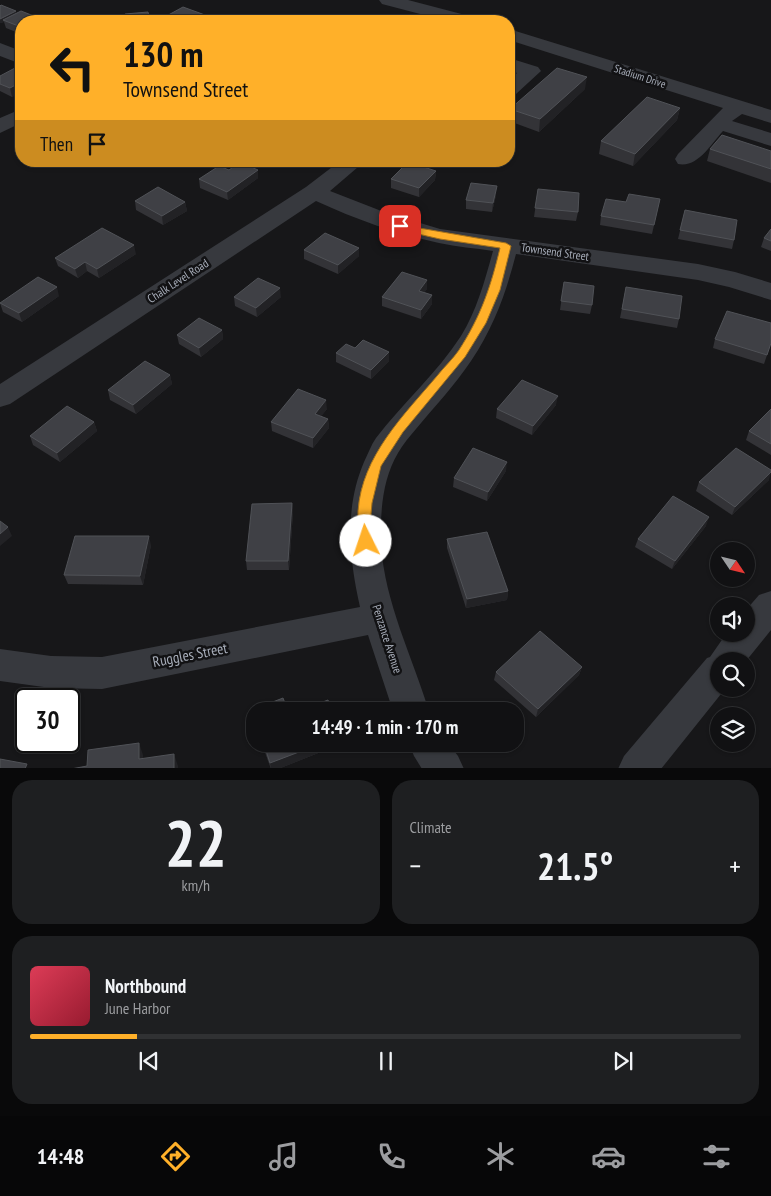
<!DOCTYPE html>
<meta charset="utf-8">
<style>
:root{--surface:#111113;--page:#1e1f21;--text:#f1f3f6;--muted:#9c9da0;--line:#303133;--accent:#ffb029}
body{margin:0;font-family:"PT Sans Narrow",sans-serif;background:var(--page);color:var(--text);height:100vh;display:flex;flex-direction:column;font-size:19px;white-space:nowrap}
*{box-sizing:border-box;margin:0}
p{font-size:16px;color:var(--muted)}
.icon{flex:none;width:28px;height:28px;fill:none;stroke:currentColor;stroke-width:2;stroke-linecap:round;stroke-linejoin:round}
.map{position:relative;height:768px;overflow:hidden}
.side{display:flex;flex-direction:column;gap:12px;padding:12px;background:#09090a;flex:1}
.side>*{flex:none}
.top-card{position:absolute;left:15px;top:15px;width:500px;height:152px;border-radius:20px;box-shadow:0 1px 4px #0004,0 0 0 1px var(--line);background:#ffb029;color:#111;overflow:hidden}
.needle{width:32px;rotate:125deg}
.controls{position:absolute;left:710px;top:542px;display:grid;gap:10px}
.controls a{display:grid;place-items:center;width:45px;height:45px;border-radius:50%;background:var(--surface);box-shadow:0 1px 4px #0004,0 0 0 1px var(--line);font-size:25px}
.speed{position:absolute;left:15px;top:688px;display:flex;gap:10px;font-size:25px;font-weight:700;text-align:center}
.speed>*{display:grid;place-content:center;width:65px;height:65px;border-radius:50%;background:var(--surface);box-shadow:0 1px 4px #0004,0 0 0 1px var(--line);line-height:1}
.speed .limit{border:2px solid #111;border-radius:8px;background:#fff;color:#111}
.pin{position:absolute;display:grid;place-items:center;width:42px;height:42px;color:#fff;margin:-21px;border-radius:10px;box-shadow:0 2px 8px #0006}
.me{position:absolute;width:55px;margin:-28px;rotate:356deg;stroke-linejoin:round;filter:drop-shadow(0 0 4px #0008)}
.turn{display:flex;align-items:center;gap:18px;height:105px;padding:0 25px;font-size:22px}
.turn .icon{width:65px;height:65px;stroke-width:2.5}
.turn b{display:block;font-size:35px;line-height:42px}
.then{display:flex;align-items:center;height:48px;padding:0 25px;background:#0003;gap:10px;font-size:19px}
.big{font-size:38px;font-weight:600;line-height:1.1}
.side .card{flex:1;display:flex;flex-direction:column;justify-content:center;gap:8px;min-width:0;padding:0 18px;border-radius:20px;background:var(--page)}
.side .dial{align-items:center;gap:0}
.dial b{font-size:65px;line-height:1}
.song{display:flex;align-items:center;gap:15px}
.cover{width:60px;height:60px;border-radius:8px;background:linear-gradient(135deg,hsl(350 70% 55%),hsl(350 70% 35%))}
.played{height:5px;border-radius:2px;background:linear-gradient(90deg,var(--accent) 15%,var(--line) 15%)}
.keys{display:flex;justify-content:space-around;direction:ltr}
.heat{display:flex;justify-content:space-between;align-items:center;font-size:28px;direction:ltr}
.side .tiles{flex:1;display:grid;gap:12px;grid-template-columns:1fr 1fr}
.card:last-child{grid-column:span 2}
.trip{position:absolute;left:246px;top:702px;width:278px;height:50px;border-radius:20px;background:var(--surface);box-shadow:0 1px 4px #0004,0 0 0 1px var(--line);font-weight:600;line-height:50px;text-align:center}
.tabs{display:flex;height:80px;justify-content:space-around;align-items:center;background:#070708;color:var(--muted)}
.tabs .icon{width:35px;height:35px}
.tabs .current{color:var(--accent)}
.tabs b{font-size:22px;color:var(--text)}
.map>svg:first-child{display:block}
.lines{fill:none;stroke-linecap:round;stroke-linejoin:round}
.minor{fill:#37393e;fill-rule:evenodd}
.wall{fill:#333337}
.shaded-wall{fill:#222225}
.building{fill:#3f4045;stroke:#505257}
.route{fill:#ffb029;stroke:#a6721b}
.labels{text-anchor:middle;stroke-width:5;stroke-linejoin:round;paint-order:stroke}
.far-street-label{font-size:11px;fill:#a8aeba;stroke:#121214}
.street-label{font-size:12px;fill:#a8aeba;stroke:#121214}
.near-street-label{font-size:15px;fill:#a8aeba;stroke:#121214}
</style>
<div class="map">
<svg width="771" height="769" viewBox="0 0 771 769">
<rect width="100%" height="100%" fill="#171719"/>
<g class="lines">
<path class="minor" d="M379,0H408L473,17L476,21H447L382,4Z
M509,29L771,110V123L742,114L732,121L771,133V146L723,131C711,144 698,168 678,164L675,159L678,154L723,108L509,40Z
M0,43L21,51V64L0,56Z
M509,58L538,67L541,71L516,94L509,96V80L517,73L509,70Z
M21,109V123L0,133V118Z
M340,161H365L330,191L384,212L440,229L698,264L735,272L771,283V300L729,287L698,280L516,254C506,293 494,327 471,361C455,385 435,406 416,429C410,436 403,444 398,453C382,480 380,514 381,545C385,603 412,656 429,711H393L368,635L102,689L51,688L0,681V649L51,656L102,657L360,607C349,558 344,509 364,462C368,454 371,445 376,438C403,403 437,373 461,336C477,310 485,280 493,251C475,248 457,247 439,243C397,234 355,219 316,201L10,404L0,407V384L306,187Z
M771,591V630L746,661H719V689H725L661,769H618L624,756L707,658L710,657L726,634H746V610L759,595Z
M409,744H449L458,756L464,769H422L414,756Z"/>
</g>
<path class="wall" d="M0,6L16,14L21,21V34L6,28L4,22L0,23Z
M21,70V92L12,97L0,91V76Z
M585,89L539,132L509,121L510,109Z
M680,108L677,120L633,166L599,154L601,141Z
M21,131V141L18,132Z
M710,149L771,151V183L707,161Z
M268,161H280L276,164Z
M229,170H258V178L228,200L200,188L199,179Z
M436,171L435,180L419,197L391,188V179Z
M538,189L578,212L576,221L534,217Z
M496,195L492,212L466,209V200Z
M660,199L652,234L600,225L601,216Z
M135,201L185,202L187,211L163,225L136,210Z
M685,210L734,240L732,249L678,239Z
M771,229V251L761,247L764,238Z
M359,248V256L338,274L304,259V250Z
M136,254L99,278L87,271L78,278L58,266L55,258Z
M564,282L592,305L590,314L560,310Z
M626,287L679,319L677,328L620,318Z
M427,289L424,292L432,295V304L421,319L382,306V297Z
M59,296L22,322L3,312L0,303Z
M234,297H281L257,317L235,306Z
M222,330L223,339L201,357L179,344L177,335Z
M715,339L771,343L764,364L713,348Z
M355,348L389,352V361L371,379L336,362V353Z
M170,375L172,384L136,414L110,400L108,390Z
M556,405L532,435L496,418L497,409Z
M327,409L321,416L328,419L329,428L313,448L272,431L271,422Z
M771,409V455L746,440L749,431Z
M94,422L97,431L60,462L33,445L30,436Z
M506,471L487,501L453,487L454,478Z
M769,480L732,515L696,491L699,482Z
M292,503L293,512L289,570H247L246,561Z
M706,526L672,569L635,547L638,539Z
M447,539L508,591L507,600L466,608L447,548Z
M151,545L143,585L68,584L64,575Z
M582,667L579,675L536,717L494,680L496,672Z
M262,744H341L278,769H271Z"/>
<path class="shaded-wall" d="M16,11L17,15L3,20L4,22L0,23V19Z
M205,15L206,21H194Z
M39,18L40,21H33Z
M587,77L585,89L539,132L540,119Z
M21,82V92L12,97L10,88Z
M680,108L677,120L633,166L635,154Z
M258,170V178L228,200L227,192Z
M436,171L435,180L419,197V188Z
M497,186L496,195L492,212L493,203Z
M185,202L187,211L163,225L162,216Z
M134,245L136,254L99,278L97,269Z
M359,248V256L338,274V265Z
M85,262L87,271L78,278L75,269Z
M427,280V289L419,300V291Z
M57,287L59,296L22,322L19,313Z
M280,288L281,297L257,317L256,308Z
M432,295V304L421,319V310Z
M222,330L223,339L201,357L199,348Z
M389,352V361L371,379V370Z
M170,375L172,384L136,414L133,405Z
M558,396L556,405L532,435L533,426Z
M326,400L327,409L316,423L315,414Z
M328,419L329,428L313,448V438Z
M94,422L97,431L60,462L57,453Z
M507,462L506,471L487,501L488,492Z
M771,472L769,480L732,515L735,507Z
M292,503L293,512L289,570L288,561Z
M709,517L706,526L672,569L675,561Z
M8,527L12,536L0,546V534Z
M149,536L151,545L143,585L140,576Z
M508,591L507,600L466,608L467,599Z
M582,667L579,675L536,717L538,709Z
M139,743L143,755V769L139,759Z
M320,744H341L278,769H271L270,763Z
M174,754L178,766V769H174Z"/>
<path class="building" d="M1,5L16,11L0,19V6Z
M183,7L205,15L194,21H169L161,19Z
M21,11L39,18L33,21H21V27L3,20Z
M148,12L150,21H127L125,14Z
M96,18L104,21H89Z
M15,68L21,70V82L10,88L0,84V76Z
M557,68L587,77L540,119L510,109Z
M647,97L680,108L635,154L601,141Z
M722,135L771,151V169L710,149Z
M240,162L258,170L227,192L199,179L219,166L229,170Z
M408,162L436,171L419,188L391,179Z
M471,183L497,186L493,203L466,200Z
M158,187L185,202L162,216L135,201Z
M538,189L579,193L578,212L535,208Z
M629,194L660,199L654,225L601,216L606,199L626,202Z
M685,210L737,220L734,240L680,230Z
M102,228L134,245L97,269L85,262L75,269L55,258Z
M771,229V241L764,238Z
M325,233L359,248L338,265L304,250Z
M402,272L427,280L419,291L432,295L421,310L382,297Z
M38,277L57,287L19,313L0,303Z
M258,278L280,288L256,308L234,297Z
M564,282L594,286L592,305L561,301Z
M626,287L682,296L679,319L622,309Z
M727,311L771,323V343L767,355L715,339Z
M199,318L222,330L199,348L177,335Z
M363,340L389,352L371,370L336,353L346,344L355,348Z
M145,361L170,375L133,405L108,390Z
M522,380L558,396L533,426L497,409Z
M298,389L326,400L315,414L328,419L313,438L271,422Z
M67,406L94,422L57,453L30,436Z
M771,409V444L749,431Z
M473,448L507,462L488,492L454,478Z
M736,448L771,470V472L735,507L699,482Z
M673,496L709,517L675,561L638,539Z
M292,503L288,561H246L252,504Z
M0,521L8,527L0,534Z
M487,532L508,591L467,599L447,539Z
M75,536H149L140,576L64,575Z
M540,631L582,667L538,709L496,672Z
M283,698L288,711H255V719L252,710Z
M328,700L332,711H299Z
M139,743V759L174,754V769H71L87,766L88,750Z
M264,744H320L270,763Z
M0,759L27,764L25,769H0Z"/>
<path class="route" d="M396,224L506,243L511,246L500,290L486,323L465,357L403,432L381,466L372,503L370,526L373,541L371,545L366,547L361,545C356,535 358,522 358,511C362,456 403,416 437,376C444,367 453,359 459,350C481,316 491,286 500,248L440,239L396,229Z"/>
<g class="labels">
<g class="far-street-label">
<text transform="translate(640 76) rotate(18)" y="4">Stadium Drive</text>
</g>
<g class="street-label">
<text transform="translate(555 252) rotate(8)" y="4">Townsend Street</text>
<text transform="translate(178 281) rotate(-33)" y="4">Chalk Level Road</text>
<text transform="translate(387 639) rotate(72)" y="4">Penzance Avenue</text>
</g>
<g class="near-street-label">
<text transform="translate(190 655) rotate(-11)" y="5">Ruggles Street</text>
</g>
</g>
</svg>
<div class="controls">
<a><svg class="needle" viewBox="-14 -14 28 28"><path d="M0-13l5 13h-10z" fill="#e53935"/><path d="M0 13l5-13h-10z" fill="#9c9da0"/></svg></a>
<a><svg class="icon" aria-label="sound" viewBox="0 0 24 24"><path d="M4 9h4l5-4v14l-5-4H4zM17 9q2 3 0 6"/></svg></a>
<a><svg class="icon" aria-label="search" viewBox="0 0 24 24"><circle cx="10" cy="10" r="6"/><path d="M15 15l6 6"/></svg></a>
<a><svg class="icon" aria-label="layers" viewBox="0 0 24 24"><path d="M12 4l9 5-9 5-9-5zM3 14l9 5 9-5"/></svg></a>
</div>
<div class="speed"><div class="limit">30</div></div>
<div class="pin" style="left:400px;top:226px;background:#d93025"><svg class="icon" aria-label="arrive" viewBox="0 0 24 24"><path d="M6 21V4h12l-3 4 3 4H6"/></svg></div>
<svg class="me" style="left:366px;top:541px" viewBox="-20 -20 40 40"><circle r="19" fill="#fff"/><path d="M0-13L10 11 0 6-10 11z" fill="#ffb029"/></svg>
<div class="trip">14:49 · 1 min · 170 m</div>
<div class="top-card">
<div class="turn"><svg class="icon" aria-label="left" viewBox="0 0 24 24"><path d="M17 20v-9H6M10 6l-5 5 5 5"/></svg><div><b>130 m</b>Townsend Street</div></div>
<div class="then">Then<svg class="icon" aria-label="arrive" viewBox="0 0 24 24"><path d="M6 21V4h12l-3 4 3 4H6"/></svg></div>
</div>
</div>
<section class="side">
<div class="tiles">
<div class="card dial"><b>22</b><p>km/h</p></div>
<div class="card"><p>Climate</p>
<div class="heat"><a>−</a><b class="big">21.5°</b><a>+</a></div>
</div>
<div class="card">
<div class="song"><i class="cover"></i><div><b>Northbound</b><p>June Harbor</p></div></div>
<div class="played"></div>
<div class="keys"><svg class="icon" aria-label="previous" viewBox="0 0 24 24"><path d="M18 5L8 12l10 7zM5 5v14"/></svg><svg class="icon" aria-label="pause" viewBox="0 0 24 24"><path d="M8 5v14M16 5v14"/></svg><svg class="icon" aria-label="next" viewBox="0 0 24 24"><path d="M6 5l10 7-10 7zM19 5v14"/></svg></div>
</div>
</div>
</section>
<nav class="tabs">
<b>14:48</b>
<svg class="icon current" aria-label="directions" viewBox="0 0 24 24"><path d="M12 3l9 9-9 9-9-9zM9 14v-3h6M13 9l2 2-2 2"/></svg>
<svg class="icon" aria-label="music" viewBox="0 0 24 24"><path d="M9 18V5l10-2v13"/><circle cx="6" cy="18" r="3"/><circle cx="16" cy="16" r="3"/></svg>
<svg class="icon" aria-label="phone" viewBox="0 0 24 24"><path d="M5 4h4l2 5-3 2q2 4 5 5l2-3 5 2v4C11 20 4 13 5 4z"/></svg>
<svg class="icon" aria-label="climate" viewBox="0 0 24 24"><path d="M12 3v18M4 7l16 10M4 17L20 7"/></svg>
<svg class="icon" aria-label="car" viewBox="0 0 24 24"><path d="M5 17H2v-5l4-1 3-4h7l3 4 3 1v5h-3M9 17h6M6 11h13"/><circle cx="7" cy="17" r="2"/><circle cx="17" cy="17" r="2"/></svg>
<svg class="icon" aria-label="filters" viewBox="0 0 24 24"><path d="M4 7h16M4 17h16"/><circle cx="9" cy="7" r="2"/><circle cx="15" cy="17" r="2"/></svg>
</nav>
